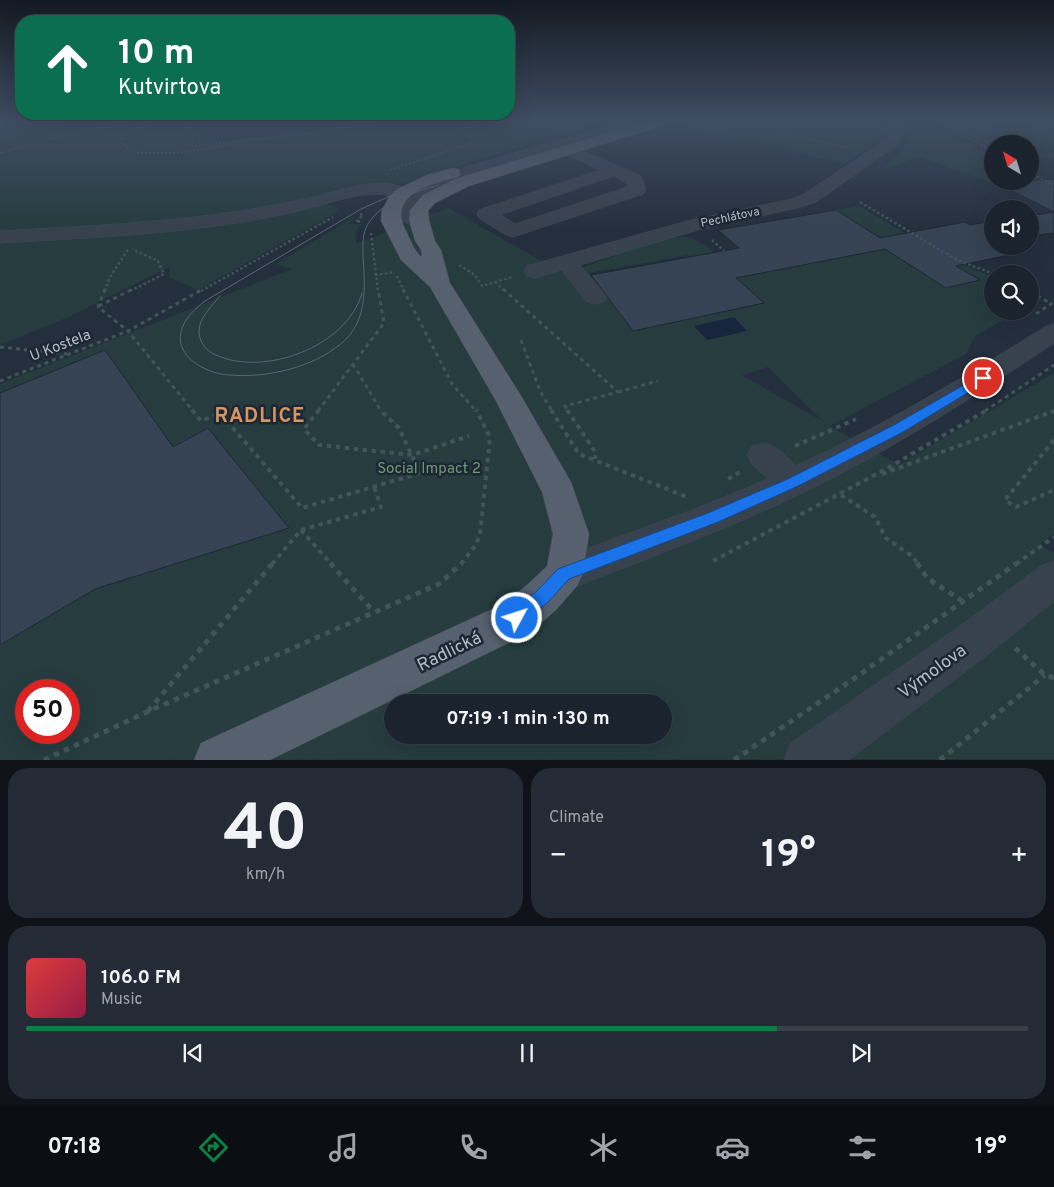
<!DOCTYPE html>
<meta charset="utf-8">
<style>
:root{--surface:#1b232e;--page:#242b36;--text:#f1f3f6;--muted:#a0a4aa;--line:#39404a;--accent:#0b8043}
body{margin:0;font-family:Overpass,sans-serif;background:var(--page);color:var(--text);height:100vh;display:flex;flex-direction:column;font-size:19px;white-space:nowrap}
*{box-sizing:border-box;margin:0}
p{font-size:16px;color:var(--muted)}
.icon{flex:none;width:28px;height:28px;fill:none;stroke:currentColor;stroke-width:2;stroke-linecap:round;stroke-linejoin:round}
.map{position:relative;height:760px;overflow:hidden}
.sheet{display:flex;flex-direction:column;gap:8px;padding:8px;background:#0f1319;flex:1}
.sheet>*{flex:none}
.hud{position:absolute;left:15px;top:15px;width:500px;height:105px;border-radius:20px;box-shadow:0 5px 20px #0002,0 0 0 1px var(--line);background:#0b6e4f;color:#fff;overflow:hidden}
.needle{width:32px;rotate:322deg}
.buttons{position:absolute;left:984px;top:135px;display:grid;gap:10px}
.buttons a{display:grid;place-items:center;width:55px;height:55px;border-radius:50%;background:var(--surface);box-shadow:0 5px 20px #0002,0 0 0 1px var(--line);font-size:25px}
.speed{position:absolute;left:15px;top:679px;display:flex;gap:10px;font-size:25px;font-weight:700;text-align:center}
.speed>*{display:grid;place-content:center;width:65px;height:65px;border-radius:50%;background:var(--surface);box-shadow:0 5px 20px #0002,0 0 0 1px var(--line);line-height:1}
.speed .limit{border:8px solid #d22;background:#fff;color:#111}
.pin{position:absolute;display:grid;place-items:center;width:42px;height:42px;color:#fff;margin:-21px;border:2px solid #fff;border-radius:50%;box-shadow:0 1px 5px #0007}
.me{position:absolute;width:55px;margin:-28px;rotate:50deg;stroke-linejoin:round;filter:drop-shadow(0 0 4px #0008)}
.turn{display:flex;align-items:center;gap:18px;height:105px;padding:0 20px;font-size:22px}
.turn .icon{width:65px;height:65px;stroke-width:2.5}
.turn b{display:block;font-size:35px;line-height:42px}
.big{font-size:38px;font-weight:700;line-height:1.1}
.sheet .tile{flex:1;display:flex;flex-direction:column;justify-content:center;gap:8px;min-width:0;padding:0 18px;border-radius:20px;background:var(--page)}
.sheet .dial{align-items:center;gap:0}
.dial b{font-size:65px;line-height:1}
.song{display:flex;align-items:center;gap:15px}
.cover{width:60px;height:60px;border-radius:8px;background:linear-gradient(135deg,hsl(0 70% 55%),hsl(340 70% 35%))}
.played{height:5px;border-radius:2px;background:linear-gradient(90deg,var(--accent) 75%,var(--line) 75%)}
.keys{display:flex;justify-content:space-around;direction:ltr}
.heat{display:flex;justify-content:space-between;align-items:center;font-size:28px;direction:ltr}
.sheet .tiles{flex:1;display:grid;gap:8px;grid-template-columns:1fr 1fr}
.tile:last-child{grid-column:span 2}
.trip{position:absolute;left:384px;top:694px;width:288px;height:50px;border-radius:25px;background:var(--surface);box-shadow:0 5px 20px #0002,0 0 0 1px var(--line);font-weight:700;line-height:50px;text-align:center}
.tab-bar{display:flex;height:80px;justify-content:space-around;align-items:center;background:#0b0e12;color:var(--muted)}
.tab-bar .icon{width:35px;height:35px}
.tab-bar .current{color:var(--accent)}
.tab-bar b{font-size:22px;color:var(--text)}
.map>svg:first-child{display:block}
.green{fill:#263c3f;fill-rule:evenodd}
.water{fill:#17263c}
.building{fill:#364354;stroke:#1f2835}
.lines{fill:none;stroke-linecap:round;stroke-linejoin:round}
.minor-casing{stroke:#414a57;stroke-width:1}
.major-casing{stroke:#414a57;stroke-width:1}
.path-far4{stroke:#3f5557;stroke-width:2;stroke-dasharray:2 2;stroke-linecap:butt}
.path-far3{stroke:#3f5557;stroke-width:2.5;stroke-dasharray:2.5 2.5;stroke-linecap:butt}
.path-far2{stroke:#3f5557;stroke-width:3;stroke-dasharray:4 4;stroke-linecap:butt}
.path-far1{stroke:#3f5557;stroke-width:4;stroke-dasharray:4.5 4.5;stroke-linecap:butt}
.path{stroke:#3f5557;stroke-width:5;stroke-dasharray:5.5 5.5;stroke-linecap:butt}
.minor{fill:#38414e;fill-rule:evenodd}
.major{fill:#56606e;fill-rule:evenodd}
.tram{stroke:#5a6575;stroke-width:1}
.route{fill:#1a73e8;stroke:#114b97}
.labels{text-anchor:middle;stroke-width:5;stroke-linejoin:round;paint-order:stroke}
.far-street-label{font-size:12px;fill:#b4bcc9;stroke:#1d2633}
.street-label{font-size:15px;fill:#b4bcc9;stroke:#1d2633}
.park-label{font-size:15px;fill:#6b9a76;stroke:#1d2633}
.near-street-label{font-size:18px;fill:#b4bcc9;stroke:#1d2633}
.district-label{font-size:20px;font-weight:bold;letter-spacing:1px;fill:#d59563;stroke:#1d2633}
</style>
<div class="map">
<svg width="1054" height="760" viewBox="0 0 1054 760">
<rect width="100%" height="100%" fill="#242f3e"/>
<path class="green" d="M73,122H212L196,146L328,129L364,122H601L404,183L378,185L323,203L340,209L334,214L198,290L169,277V267L66,318L0,345V127Z
M673,122H876L895,126L844,164L670,123Z
M923,122H1054V158L1030,157V144H992V146L945,128Z
M913,126C942,132 969,139 992,157V181H1018L997,185L919,157L880,171C894,157 911,145 913,126Z
M859,206L956,263L992,276V311H1019L975,336L966,354L830,426L899,465L1054,373V534L1039,544L1054,553V759L0,760V384L292,269L276,264L356,216L349,224H361L356,232V244L448,208L566,275C585,266 669,234 687,237C697,239 706,245 713,252L738,248L718,230ZM688,255L689,257L591,275L589,273ZM768,367L824,422L742,375ZM26,690H69V732H26ZM392,702H662V735H392Z"/>
<path class="water" d="M734,317L747,331L707,340L694,326Z"/>
<path class="building" d="M1054,179V212L999,184L1030,181Z
M836,210L880,238L965,222L970,225L992,221V246H1019L1029,251L956,266L980,280L946,288L885,249L736,278L764,303L633,331L591,275L739,248L718,230Z
M1054,212V233L1030,236V216Z
M105,350L173,447L208,428L289,528L95,589L0,645V393Z"/>
<g class="lines">
<g class="minor-casing">
<path id="minor" d="M622,122H645L643,125L572,146L641,176L646,190L643,194L513,237L506,235L479,218L477,214L479,210L600,170L563,153L560,150L494,170L492,175C470,180 437,184 423,204C419,209 421,216 417,222L410,224L403,222L401,218L405,201C375,184 333,203 302,210C203,234 101,237 0,243V231C106,225 210,221 314,197C346,189 383,174 414,192L432,181L461,172L463,168ZM614,176L627,183L628,187L515,224L501,215Z
M894,122H908L898,144L816,202L797,208L698,230L580,265L607,297L603,302L595,304L587,302L561,270L535,278L527,276L524,271L527,266L687,221L792,199L804,194L887,139Z
M1054,324V343C974,397 891,450 804,492C731,528 653,556 577,586L564,591L551,586L545,574L551,562L695,509L768,479L752,464L747,455L752,446C774,439 781,452 796,466C883,426 964,377 1045,327Z
M1054,561V601L995,649L848,760H784L791,743L967,621L1041,566Z"/>
</g>
<g class="major-casing">
<path id="major" d="M644,122H667L665,125L469,186L435,203L428,211L429,220L435,241L441,250L450,283L520,394L571,482L589,534L583,574L577,586L556,610L531,632L270,760H194L201,743L503,604L528,584L547,566L553,534L542,492L496,401L430,287L401,260L381,221L382,210L389,197L397,189L427,175L453,168L459,169L461,173L459,177C431,184 387,194 406,231C411,241 414,251 422,257L421,250L415,241L409,220L410,210L423,195L457,178Z"/>
</g>
<path class="path-far4" d="M149,122L123,135L121,143L139,153H177L233,144
M181,122C191,129 195,134 192,146L311,133L371,122
M920,125L969,138L992,151
M0,126L61,122
M775,132L850,148
M0,153L71,133L129,122
M390,170L478,141L460,130L477,122
M1030,173L1054,185"/>
<path class="path-far3" d="M860,202L957,260L994,274
M360,214L363,215L356,222L362,221
M371,233L378,291
M712,240L724,251
M459,265L475,275L482,286L512,277
M375,275L395,272
M397,276L404,291
M495,282L505,291
M105,291L110,277L129,248
M130,291L164,274L158,261L132,249
M201,291L333,217"/>
<path class="path-far2" d="M105,289L98,307L128,331L193,411
M403,289L452,384L476,411
M503,289L618,392L565,406L568,411
M1030,292L1052,304
M99,306L133,289
M1036,314L1054,302
M521,340L540,391L552,411
M0,347L67,354
M353,364L381,411
M0,381L128,331L203,289
M618,392L658,381
M318,411L384,323L378,289
M985,411L1054,365"/>
<path class="path-far1" d="M192,410L201,421L220,413L302,508L420,473L399,428L380,410
M319,410L304,429L319,445L412,455L469,436
M551,410L579,454L687,497
M567,410L596,453L595,459
M1054,440L1005,500L1016,507L1054,490
M795,446L856,419
M882,474L1054,411
M728,479L742,471
M841,495L875,517L886,538L912,556L918,564
M301,530L331,564
M713,561L886,469L987,410
M272,564L301,530L381,507L374,487
M461,564L475,546L480,535L490,437L476,410
M1016,564L1054,537"/>
<path class="path" d="M330,563L374,612
M917,563L927,578L964,602
M1015,648L1045,675L1054,678
M148,711L273,563
M44,760L147,712L439,584L462,563
M734,760L852,680L1017,563
M940,760L1045,675"/>
<use href="#minor" class="minor"/>
<use href="#major" class="major"/>
<path class="tram" d="M421,186L388,197L361,209L205,301C196,308 187,316 183,326C170,355 206,374 229,375C264,378 306,369 334,349C369,326 365,291 363,254C363,244 362,234 368,224C382,201 414,192 439,185
M220,296C212,306 199,318 199,331C199,342 206,351 216,355C264,377 347,347 362,293"/>
</g>
<linearGradient id="sky" x2="0" y2="1"><stop stop-color="#141a22"/><stop offset="0.53" stop-color="#3f4d63"/><stop offset="1" stop-color="#3f4d63" stop-opacity="0"/></linearGradient>
<rect width="1054" height="229" fill="url(#sky)"/>
<path class="route" d="M983,374L987,375L989,378L987,381L903,432L798,486L718,522L569,579L548,602L523,623L517,626L511,623L509,618L511,612L537,591L558,569L708,513L788,479L894,425Z"/>
<g class="labels">
<g class="far-street-label">
<text transform="translate(730 217) rotate(-12)" y="4">Pechlátova</text>
</g>
<g class="street-label">
<text transform="translate(60 345) rotate(-21)" y="5">U Kostela</text>
</g>
<g class="park-label">
<text x="429" y="473">Social Impact 2</text>
</g>
<g class="near-street-label">
<text transform="translate(449 651) rotate(-26)" y="6">Radlická</text>
<text transform="translate(932 671) rotate(-36)" y="6">Výmolova</text>
</g>
<g class="district-label">
<text x="260" y="422">RADLICE</text>
</g>
</g>
</svg>
<div class="buttons">
<a><svg class="needle" viewBox="-14 -14 28 28"><path d="M0-13l5 13h-10z" fill="#e53935"/><path d="M0 13l5-13h-10z" fill="#a0a4aa"/></svg></a>
<a><svg class="icon" aria-label="sound" viewBox="0 0 24 24"><path d="M4 9h4l5-4v14l-5-4H4zM17 9q2 3 0 6"/></svg></a>
<a><svg class="icon" aria-label="search" viewBox="0 0 24 24"><circle cx="10" cy="10" r="6"/><path d="M15 15l6 6"/></svg></a>
</div>
<div class="speed"><div class="limit">50</div></div>
<div class="pin" style="left:983px;top:378px;background:#d93025"><svg class="icon" aria-label="arrive" viewBox="0 0 24 24"><path d="M6 21V4h12l-3 4 3 4H6"/></svg></div>
<svg class="me" style="left:517px;top:618px" viewBox="-20 -20 40 40"><circle r="17" fill="#1a73e8" stroke="#fff" stroke-width="3"/><path d="M0-11L8 9 0 5-8 9z" fill="#fff"/></svg>
<div class="trip">07:19 · 1 min · 130 m</div>
<div class="hud">
<div class="turn"><svg class="icon" aria-label="ahead" viewBox="0 0 24 24"><path d="M12 20V5M6 11l6-6 6 6"/></svg><div><b>10 m</b>Kutvirtova</div></div>
</div>
</div>
<section class="sheet">
<div class="tiles">
<div class="tile dial"><b>40</b><p>km/h</p></div>
<div class="tile"><p>Climate</p>
<div class="heat"><a>−</a><b class="big">19°</b><a>+</a></div>
</div>
<div class="tile">
<div class="song"><i class="cover"></i><div><b>106.0 FM</b><p>Music</p></div></div>
<div class="played"></div>
<div class="keys"><svg class="icon" aria-label="previous" viewBox="0 0 24 24"><path d="M18 5L8 12l10 7zM5 5v14"/></svg><svg class="icon" aria-label="pause" viewBox="0 0 24 24"><path d="M8 5v14M16 5v14"/></svg><svg class="icon" aria-label="next" viewBox="0 0 24 24"><path d="M6 5l10 7-10 7zM19 5v14"/></svg></div>
</div>
</div>
</section>
<nav class="tab-bar">
<b>07:18</b>
<svg class="icon current" aria-label="directions" viewBox="0 0 24 24"><path d="M12 3l9 9-9 9-9-9zM9 14v-3h6M13 9l2 2-2 2"/></svg>
<svg class="icon" aria-label="music" viewBox="0 0 24 24"><path d="M9 18V5l10-2v13"/><circle cx="6" cy="18" r="3"/><circle cx="16" cy="16" r="3"/></svg>
<svg class="icon" aria-label="phone" viewBox="0 0 24 24"><path d="M5 4h4l2 5-3 2q2 4 5 5l2-3 5 2v4C11 20 4 13 5 4z"/></svg>
<svg class="icon" aria-label="climate" viewBox="0 0 24 24"><path d="M12 3v18M4 7l16 10M4 17L20 7"/></svg>
<svg class="icon" aria-label="car" viewBox="0 0 24 24"><path d="M5 17H2v-5l4-1 3-4h7l3 4 3 1v5h-3M9 17h6M6 11h13"/><circle cx="7" cy="17" r="2"/><circle cx="17" cy="17" r="2"/></svg>
<svg class="icon" aria-label="filters" viewBox="0 0 24 24"><path d="M4 7h16M4 17h16"/><circle cx="9" cy="7" r="2"/><circle cx="15" cy="17" r="2"/></svg>
<b>19°</b>
</nav>
